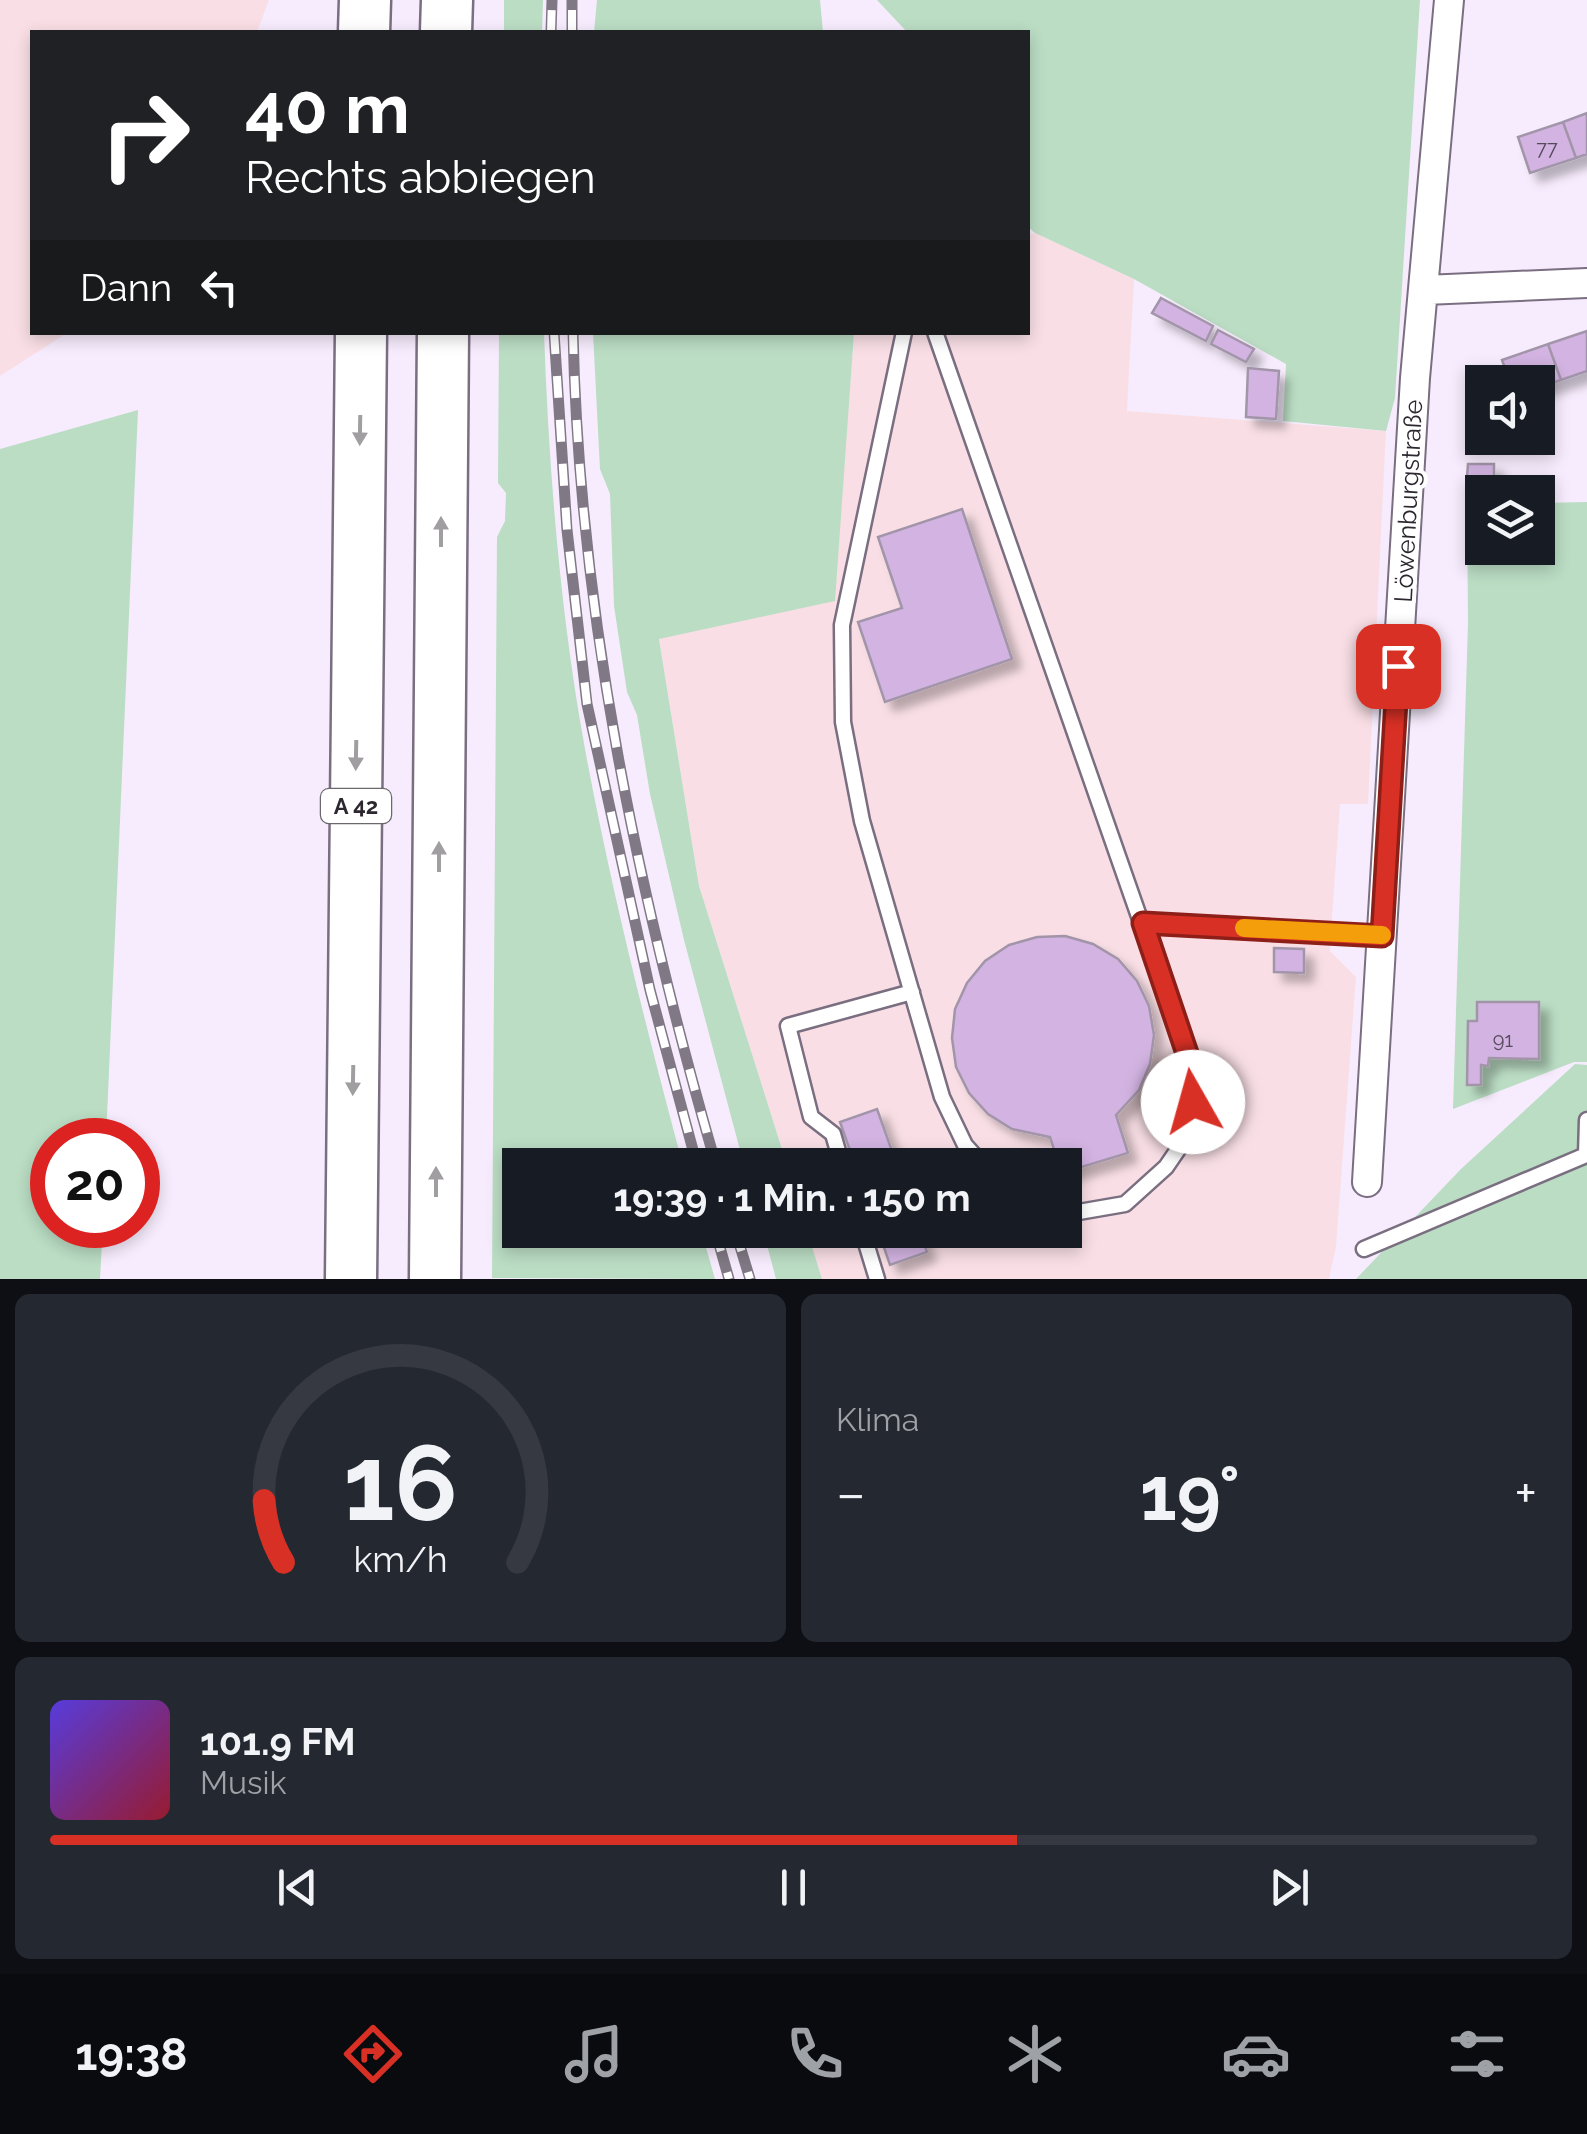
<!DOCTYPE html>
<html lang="de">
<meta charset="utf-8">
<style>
:root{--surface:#171b24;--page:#242831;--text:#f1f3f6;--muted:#9ea1a6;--line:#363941;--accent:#d93025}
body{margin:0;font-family:Raleway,sans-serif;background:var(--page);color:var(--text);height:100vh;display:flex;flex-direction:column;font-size:38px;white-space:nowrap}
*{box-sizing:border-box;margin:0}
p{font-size:32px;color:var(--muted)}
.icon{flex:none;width:55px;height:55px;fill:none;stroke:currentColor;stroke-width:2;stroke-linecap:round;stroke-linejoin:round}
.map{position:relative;height:1279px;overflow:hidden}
.drawer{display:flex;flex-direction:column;gap:15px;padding:15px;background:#0d0f14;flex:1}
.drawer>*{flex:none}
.hud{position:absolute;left:30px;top:30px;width:1000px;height:305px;border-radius:0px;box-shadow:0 5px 15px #0003;background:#202124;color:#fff;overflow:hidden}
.fabs{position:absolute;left:1465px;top:365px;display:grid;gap:20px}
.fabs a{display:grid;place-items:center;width:90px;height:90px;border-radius:0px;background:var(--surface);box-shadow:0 5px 15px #0003;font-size:50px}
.speed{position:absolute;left:30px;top:1118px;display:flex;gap:20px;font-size:50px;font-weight:700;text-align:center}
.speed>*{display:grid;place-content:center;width:130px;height:130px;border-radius:50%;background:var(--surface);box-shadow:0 5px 15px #0003;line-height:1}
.speed .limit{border:15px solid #d22;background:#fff;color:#111}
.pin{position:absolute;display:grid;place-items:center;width:85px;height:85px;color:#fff;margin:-42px;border-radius:20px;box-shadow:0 5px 15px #0006}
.me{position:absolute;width:110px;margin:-55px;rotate:353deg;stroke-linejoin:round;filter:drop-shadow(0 0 8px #0008)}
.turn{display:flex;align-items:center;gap:35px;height:210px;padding:0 50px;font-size:45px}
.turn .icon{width:130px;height:130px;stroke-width:2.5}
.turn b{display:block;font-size:70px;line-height:85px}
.then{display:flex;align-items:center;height:95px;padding:0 50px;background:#0003;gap:20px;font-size:38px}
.big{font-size:75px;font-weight:700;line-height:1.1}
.drawer .widget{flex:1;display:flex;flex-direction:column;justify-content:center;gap:15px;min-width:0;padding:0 35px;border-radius:15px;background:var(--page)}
.drawer .dial{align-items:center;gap:0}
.dial svg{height:260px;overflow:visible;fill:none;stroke:var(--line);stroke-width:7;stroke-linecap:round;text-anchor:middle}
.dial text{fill:var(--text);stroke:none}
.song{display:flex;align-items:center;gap:30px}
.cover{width:120px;height:120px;border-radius:15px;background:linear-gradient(135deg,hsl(250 70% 55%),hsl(350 70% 35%))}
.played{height:10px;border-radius:5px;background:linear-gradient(90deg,var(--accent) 65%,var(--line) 65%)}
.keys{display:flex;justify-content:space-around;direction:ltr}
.heat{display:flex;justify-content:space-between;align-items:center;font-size:55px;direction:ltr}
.drawer .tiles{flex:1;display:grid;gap:15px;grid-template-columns:1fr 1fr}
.widget:last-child{grid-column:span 2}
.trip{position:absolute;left:502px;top:1148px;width:580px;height:100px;border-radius:0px;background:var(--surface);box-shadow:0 5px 15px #0003;font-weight:700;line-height:100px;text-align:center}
.tabs{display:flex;height:160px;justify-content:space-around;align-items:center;background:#090b0e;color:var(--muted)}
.tabs .icon{width:70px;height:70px}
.tabs .active{color:var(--accent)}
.tabs b{font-size:45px;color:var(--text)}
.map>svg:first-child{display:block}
.industrial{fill:#f9dfe5}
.green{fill:#bbddc4}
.building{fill:#d2b3e1;stroke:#a295a9;stroke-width:2.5;filter:url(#shadow)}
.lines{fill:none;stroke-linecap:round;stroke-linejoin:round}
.service-casing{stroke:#7a6e81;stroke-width:19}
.minor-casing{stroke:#7a6e81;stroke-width:32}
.motorway-casing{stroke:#7a6e81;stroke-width:55}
.service{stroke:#fff;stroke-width:14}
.minor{stroke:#fff;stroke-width:28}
.motorway{stroke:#fff;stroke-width:50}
.rail-casing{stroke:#807884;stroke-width:11}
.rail{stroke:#fff;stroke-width:8;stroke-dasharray:22;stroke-linecap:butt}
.oneway{fill:#a09ea1}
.route-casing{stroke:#8d1f18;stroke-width:25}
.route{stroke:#d93025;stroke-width:18}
.slow{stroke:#f59e0b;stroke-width:18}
.labels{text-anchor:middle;stroke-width:8;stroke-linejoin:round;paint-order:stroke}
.number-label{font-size:20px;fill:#564a5c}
.shield{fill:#fff;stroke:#6c686d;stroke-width:2.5}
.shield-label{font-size:22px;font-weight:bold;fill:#2d272f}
.street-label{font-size:25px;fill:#2d272f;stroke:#fff}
</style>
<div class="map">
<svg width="1587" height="1279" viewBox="0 0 1587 1279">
<defs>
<filter id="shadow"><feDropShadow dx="9" dy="9" stdDeviation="5" flood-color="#0004"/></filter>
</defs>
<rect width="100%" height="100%" fill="#f7ecfd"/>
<path class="industrial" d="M0,0H269L257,32H32V332L67,333L0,376Z
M1035,233L1134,279L1127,411L1386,431L1368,804H1340L1331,932L1330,951L1356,977L1336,1247L1329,1279H822L807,1230H1065V1172L1127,1152L1116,1115L1139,1090L1150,1064L1154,1035L1149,1006L1137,980L1118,959L1093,944L1065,936L1037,937L1009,945L985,961L967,983L955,1010L952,1038L956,1067L969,1093L988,1114L1012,1129L1050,1137L1059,1165H787L699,886L659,638L834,601L854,333L1028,332V235Z"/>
<path class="green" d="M504,0H543L542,32H504Z
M597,0H820L823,32H594Z
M877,0H1420L1395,398L1386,431L1283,421L1286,364L1134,279L1035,233L1028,227V32H907Z
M499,333H544C549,472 560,612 585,749C611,889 646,1028 683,1165H520V1230H701L715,1279L492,1278L497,537L505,521L506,493L498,483Z
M593,333H854L835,601L659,639L699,886L787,1165H744L684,940L650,794L637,715L627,692L614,606L610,494L600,469Z
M138,410L106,1140H52V1225H103L100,1279H0V449Z
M1587,502V1062H1574L1453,1109L1468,623L1467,506L1482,505V548H1538V503Z
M1575,1064L1587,1065V1279H1356L1461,1169Z
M763,1230H807L822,1279H776Z"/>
<path class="building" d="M1587,113V154L1576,158L1563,122Z
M1563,122L1576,158L1530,173L1518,137Z
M1161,298L1213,326L1206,341L1152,313Z
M1218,330L1254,349L1246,362L1211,344Z
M1587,331V371L1561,380L1548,344Z
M1548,344L1561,380L1538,388V382H1510L1502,360Z
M1248,368L1279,371L1276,419L1246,417Z
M1468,464H1494V478L1467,477Z
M1467,477L1494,478V492H1467Z
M962,509L1012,659L885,702L858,622L902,608L878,537Z
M1065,936L1093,944L1118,959L1137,981L1149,1006L1154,1035L1150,1064L1139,1090L1116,1115L1128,1153L1065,1172V1165H1059L1050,1137L1012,1129L988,1114L969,1093L956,1067L952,1038L955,1009L967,983L985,961L1009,945L1037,937Z
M1274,948L1304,949V973L1274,972Z
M1477,1002H1539V1059L1489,1058L1488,1066L1481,1065V1085H1467L1468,1021H1477Z
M877,1109L897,1165H855L840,1122Z
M878,1230H919L927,1252L890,1265Z"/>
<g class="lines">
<g class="service-casing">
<path id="service" d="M904,332L842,625L843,722L862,821L942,1097L965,1145L983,1165
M935,332L1194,1074L1192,1129L1166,1167L1125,1204L1073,1213L1065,1211
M1143,923L1382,936
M842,1165L833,1134L811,1117L788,1026L912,992
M862,1230L877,1279
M1364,1249L1586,1155L1587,1120"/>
</g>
<g class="minor-casing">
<path id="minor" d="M1425,290L1587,283
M1367,1182L1415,378L1449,0"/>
</g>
<g class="motorway-casing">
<path id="motorway" d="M364,32L365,0
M446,32L447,0
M351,1279L361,332
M435,1279L443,332"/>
</g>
<use href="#service" class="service"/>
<use href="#minor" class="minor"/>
<use href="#motorway" class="motorway"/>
<g class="rail-casing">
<path id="rail" d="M551,32L552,0
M572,32V0
M554,332L567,530L587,704L650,990L697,1165
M573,332C579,614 638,895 716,1165
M715,1230L729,1279
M735,1230L750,1279"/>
</g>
<use href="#rail" class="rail"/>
</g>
<defs><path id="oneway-solid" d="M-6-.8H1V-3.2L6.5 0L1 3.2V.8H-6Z" transform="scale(2.5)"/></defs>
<g class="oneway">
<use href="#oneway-solid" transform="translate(360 430) rotate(91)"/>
<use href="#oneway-solid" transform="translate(441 532) rotate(-90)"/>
<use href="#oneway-solid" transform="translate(356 755) rotate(91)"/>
<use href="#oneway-solid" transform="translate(439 857) rotate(-90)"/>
<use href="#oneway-solid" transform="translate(353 1080) rotate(91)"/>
<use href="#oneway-solid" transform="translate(436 1182) rotate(-90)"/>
</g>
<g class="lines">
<g class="route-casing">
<path id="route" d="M1193,1102L1194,1074L1143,923L1382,936L1398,666"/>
</g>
<use href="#route" class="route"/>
<path class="slow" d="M1244,928L1382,935"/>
</g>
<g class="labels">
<g class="number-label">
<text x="1547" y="155">77</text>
<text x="1503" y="1047">91</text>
</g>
<rect class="shield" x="321" y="789" width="70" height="34" rx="8"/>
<g class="shield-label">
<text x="356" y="814">A 42</text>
</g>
<g class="street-label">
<text transform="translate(1408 501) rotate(-87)" y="9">Löwenburgstraße</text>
</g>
</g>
</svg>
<div class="fabs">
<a><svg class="icon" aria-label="sound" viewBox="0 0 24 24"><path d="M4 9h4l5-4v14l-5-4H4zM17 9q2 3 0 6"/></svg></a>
<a><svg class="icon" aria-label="layers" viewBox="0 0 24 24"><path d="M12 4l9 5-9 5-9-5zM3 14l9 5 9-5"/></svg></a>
</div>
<div class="speed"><div class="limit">20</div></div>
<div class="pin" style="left:1398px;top:666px;background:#d93025"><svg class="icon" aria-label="arrive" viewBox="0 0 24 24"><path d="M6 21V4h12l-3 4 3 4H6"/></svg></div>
<svg class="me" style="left:1193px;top:1102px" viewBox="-20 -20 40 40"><circle r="19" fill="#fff"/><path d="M0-13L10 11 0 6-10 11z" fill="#d93025"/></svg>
<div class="trip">19:39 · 1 Min. · 150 m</div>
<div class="hud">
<div class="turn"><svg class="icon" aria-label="right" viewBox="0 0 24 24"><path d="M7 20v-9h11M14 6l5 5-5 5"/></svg><div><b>40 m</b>Rechts abbiegen</div></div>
<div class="then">Dann<svg class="icon" aria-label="left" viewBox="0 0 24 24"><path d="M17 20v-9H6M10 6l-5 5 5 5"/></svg></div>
</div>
</div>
<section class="drawer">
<div class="tiles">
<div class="widget dial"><svg viewBox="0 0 100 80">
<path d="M14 69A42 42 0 1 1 86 69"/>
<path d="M14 69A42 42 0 0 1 8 50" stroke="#d93025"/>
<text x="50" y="56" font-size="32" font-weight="700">16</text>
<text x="50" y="72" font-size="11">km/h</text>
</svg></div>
<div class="widget"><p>Klima</p>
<div class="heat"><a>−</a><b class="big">19°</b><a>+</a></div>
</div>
<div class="widget">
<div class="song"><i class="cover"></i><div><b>101.9 FM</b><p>Musik</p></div></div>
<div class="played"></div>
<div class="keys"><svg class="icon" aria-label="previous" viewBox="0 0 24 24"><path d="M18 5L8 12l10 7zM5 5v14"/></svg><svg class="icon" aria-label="pause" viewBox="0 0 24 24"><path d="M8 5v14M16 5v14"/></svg><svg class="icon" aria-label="next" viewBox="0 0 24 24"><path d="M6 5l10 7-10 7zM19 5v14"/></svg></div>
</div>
</div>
</section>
<nav class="tabs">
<b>19:38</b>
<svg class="icon active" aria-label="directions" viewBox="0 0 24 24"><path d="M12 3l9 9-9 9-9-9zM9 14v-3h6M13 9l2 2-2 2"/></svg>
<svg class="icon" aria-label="music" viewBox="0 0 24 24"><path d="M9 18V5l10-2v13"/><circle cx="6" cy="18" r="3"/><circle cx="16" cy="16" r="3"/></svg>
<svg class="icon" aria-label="phone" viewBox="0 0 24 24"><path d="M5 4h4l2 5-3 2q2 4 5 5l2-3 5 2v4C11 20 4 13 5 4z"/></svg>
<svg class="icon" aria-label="climate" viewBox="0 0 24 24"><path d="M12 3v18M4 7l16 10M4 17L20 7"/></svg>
<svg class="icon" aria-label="car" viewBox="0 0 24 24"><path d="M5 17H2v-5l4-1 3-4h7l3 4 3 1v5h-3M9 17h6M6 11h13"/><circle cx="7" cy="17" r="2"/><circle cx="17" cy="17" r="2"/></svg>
<svg class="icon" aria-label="filters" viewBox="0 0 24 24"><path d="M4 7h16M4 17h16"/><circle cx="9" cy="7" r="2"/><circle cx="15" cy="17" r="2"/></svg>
</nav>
